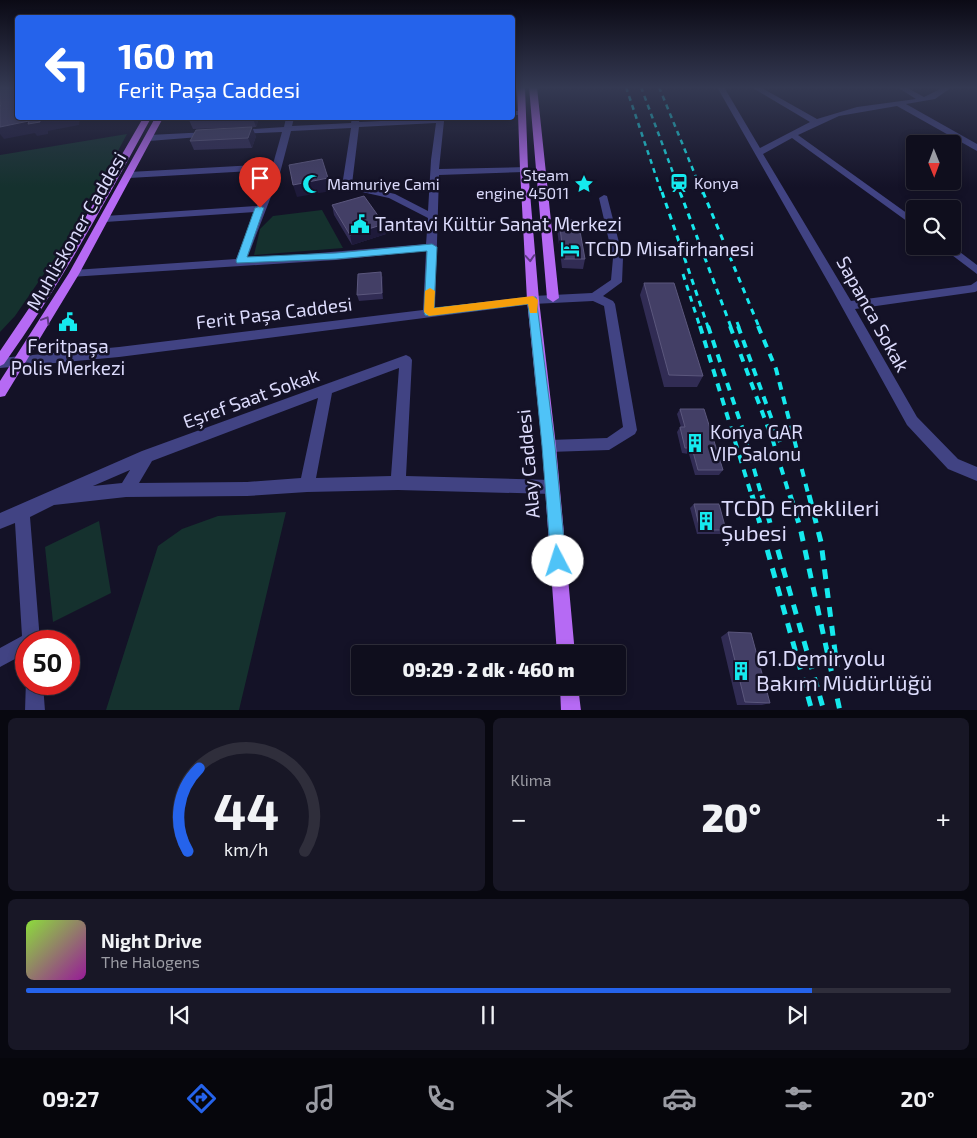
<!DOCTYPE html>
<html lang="tr">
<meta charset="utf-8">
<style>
:root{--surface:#0f0e1d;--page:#181726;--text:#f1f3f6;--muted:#9b9ca4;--line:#2f2e3b;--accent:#2563eb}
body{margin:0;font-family:"Exo 2",sans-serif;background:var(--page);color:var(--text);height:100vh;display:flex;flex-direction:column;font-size:19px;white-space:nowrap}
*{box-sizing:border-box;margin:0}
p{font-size:16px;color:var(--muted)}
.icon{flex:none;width:28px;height:28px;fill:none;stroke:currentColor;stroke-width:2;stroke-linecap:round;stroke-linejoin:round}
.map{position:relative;height:710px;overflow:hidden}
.sheet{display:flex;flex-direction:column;gap:8px;padding:8px;background:#080810;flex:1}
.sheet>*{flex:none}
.guide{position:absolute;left:15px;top:15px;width:500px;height:105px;border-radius:5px;box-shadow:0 2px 8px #0003,0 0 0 1px var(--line);background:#2563eb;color:#fff;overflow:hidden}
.needle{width:32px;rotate:179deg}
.tools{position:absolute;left:906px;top:135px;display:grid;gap:10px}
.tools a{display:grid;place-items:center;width:55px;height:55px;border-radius:5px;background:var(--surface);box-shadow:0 2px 8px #0003,0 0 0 1px var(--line);font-size:25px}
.speed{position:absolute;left:15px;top:630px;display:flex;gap:10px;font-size:25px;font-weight:700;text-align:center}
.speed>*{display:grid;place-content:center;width:65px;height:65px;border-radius:50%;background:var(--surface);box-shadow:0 2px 8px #0003,0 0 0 1px var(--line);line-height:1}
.speed .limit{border:8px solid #d22;background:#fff;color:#111}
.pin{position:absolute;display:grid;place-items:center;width:42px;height:42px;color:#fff;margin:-51px -21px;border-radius:50% 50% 50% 0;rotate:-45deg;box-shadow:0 0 5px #0007}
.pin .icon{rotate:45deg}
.me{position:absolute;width:55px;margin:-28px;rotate:355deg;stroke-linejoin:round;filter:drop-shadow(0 0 4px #0008)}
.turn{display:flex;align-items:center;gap:18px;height:105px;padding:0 20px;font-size:22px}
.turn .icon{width:65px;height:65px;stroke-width:2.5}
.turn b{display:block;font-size:35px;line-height:42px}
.big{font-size:38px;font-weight:800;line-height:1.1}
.sheet .card{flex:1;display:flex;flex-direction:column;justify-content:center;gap:8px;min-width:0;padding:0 18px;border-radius:8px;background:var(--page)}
.sheet .dial{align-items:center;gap:0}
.dial svg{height:130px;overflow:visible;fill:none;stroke:var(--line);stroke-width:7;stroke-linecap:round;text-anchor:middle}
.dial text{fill:var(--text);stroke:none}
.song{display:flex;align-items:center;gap:15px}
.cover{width:60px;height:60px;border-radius:8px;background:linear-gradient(135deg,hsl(90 70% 55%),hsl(300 70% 35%))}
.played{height:5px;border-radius:2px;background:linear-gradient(90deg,var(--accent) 85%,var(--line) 85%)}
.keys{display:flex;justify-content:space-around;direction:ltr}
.heat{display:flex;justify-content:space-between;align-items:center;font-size:28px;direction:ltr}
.sheet .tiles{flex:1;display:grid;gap:8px;grid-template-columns:1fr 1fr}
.card:last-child{grid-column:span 2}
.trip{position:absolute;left:351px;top:645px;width:275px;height:50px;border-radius:5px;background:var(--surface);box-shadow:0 2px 8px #0003,0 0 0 1px var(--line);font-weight:800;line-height:50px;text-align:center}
.menu{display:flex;height:80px;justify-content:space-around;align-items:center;background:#06060c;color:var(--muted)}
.menu .icon{width:35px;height:35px}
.menu .on{color:var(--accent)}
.menu b{font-size:22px;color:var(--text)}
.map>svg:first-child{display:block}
.green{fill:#15312e}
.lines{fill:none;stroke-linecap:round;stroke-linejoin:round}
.minor{fill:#414383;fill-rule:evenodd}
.major{fill:#b66af4;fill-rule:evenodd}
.rail-far3{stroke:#15e9ee;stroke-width:2.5;stroke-dasharray:5 4.5;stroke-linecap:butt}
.rail-far2{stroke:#15e9ee;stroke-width:3;stroke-dasharray:6 5.5;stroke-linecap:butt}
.rail-far1{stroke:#15e9ee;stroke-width:4;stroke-dasharray:8 7;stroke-linecap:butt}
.rail{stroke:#15e9ee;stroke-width:5;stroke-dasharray:10 9;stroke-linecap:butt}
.wall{fill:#312c54}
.shaded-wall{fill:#1e1a3a}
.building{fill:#433f66;stroke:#5b577d}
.oneway{stroke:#5d3a83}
.route{fill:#4fc3f7;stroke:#337fa1}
.slow{fill:#f59e0b}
.labels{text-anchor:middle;stroke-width:5;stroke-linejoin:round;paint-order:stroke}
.far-poi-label{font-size:16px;fill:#dcdbfc;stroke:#141227;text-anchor:start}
.poi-label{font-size:19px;fill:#dcdbfc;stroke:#141227;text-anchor:start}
.street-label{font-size:19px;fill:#dcdbfc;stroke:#141227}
.near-poi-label{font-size:22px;fill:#dcdbfc;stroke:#141227;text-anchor:start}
</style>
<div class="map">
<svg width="977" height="711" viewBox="0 0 977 711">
<rect width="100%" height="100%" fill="#141227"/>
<path class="green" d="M127,134L83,217L15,316L0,332V155Z
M322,210L343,248L254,255L260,229L273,216Z
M286,512L239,710H106L158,546L182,529L218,516Z
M99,521L111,593L53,622L45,547Z"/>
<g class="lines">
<path class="minor" d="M717,87H724L760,148L810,122L751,87H760L817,119L857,107L916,99L897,87H906L924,97L944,87H952L935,99L906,104L977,144V151L897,106L839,116L798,135L915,219V227L792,138L763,154L851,301L971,285L977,281V291L975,292L855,309L917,417L958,459L977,467V481L948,469L907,425L832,289Z
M512,111H522L526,113L522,115H512Z
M286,118H294L292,126L351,123L352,118H360L359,122L448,118L444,121L439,169L527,167L528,169L524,172L439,175L435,308L533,296L592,293L611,280L613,258L599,198L604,195L607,196L623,258L622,282L603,296L613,301L615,304L637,430L635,434L609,450L549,452L544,450L542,446L544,442L549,440L607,438L623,427L604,306L593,301L533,304L119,357L0,368V358L119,347L423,310L426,251L336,260L70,277L69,274L74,270L236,259L255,212L105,222L100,219L105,216L257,206L271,170L129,178L124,175L129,172L273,164L282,132L236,134L232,132L236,130L284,127ZM436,123L431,160L428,211L395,194L352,184L359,127ZM351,128L342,186L344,188L389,198L428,218L426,244L247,259L280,173L291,131Z
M209,132H212V136L149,141L145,138L149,135Z
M940,246H952L977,265V274Z
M406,355L410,357L412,360L406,476L552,480L557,482L559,487L557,492L552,494L398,490L307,492L247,496L126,497L54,505L30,517L40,641H26V653L0,667V648L22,636L15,523L0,529V513L142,451ZM399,368L391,476L316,478L332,393ZM318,398L301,478L247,482L139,483L152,461ZM130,470L122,483L93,486Z
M26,680V684H43L45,711H25Z"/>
<path class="major" d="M517,87H525L528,169L539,300L556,446L575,654H557L542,446L527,300L520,169Z
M529,87H537L559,298L553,302L547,298Z
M143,118H151C105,202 60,286 4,364L0,366V351L55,270Z
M155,118H163L79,274L5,396L0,397V381L69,273Z
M560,686H578L581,711H561Z"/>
<path class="rail-far3" d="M626,87L662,194
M641,87L681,194
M659,87L703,194"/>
<path class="rail-far2" d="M662,192L708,327
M680,192L731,327
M703,192L759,327
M683,274L700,327
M737,322L739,327"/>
<path class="rail-far1" d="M700,326L752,497
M708,326L742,427L762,497
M730,326L773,441L790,497
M738,326L780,442
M758,326L776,369L809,497"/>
<path class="rail" d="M752,495L812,711
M762,495L824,711
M790,495L800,527L840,711
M809,495L821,542L837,667"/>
</g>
<path class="wall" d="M259,118L256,127L193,129L189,120Z
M256,136L252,148L194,150L190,141Z
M332,205L384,224L386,234L352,245L334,215Z
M559,220L585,259L583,269L562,268L557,229Z
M381,272L383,279V299L359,301L357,295Z
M644,283L703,376L697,387H664L640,295Z
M680,409L723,470L719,475H695L689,454L682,453L677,432L680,427H681L677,414Z
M694,504L726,530L722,534H697L690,508Z
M728,632L770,703L762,705H737L721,637Z"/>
<path class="shaded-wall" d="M50,118H80L79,125L48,131V134L37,136L35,133L4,139L0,134V127Z
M253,118H259L256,127Z
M252,127L256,136L252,148L248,138Z
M328,178L331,191L297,197L293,185Z
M384,224L386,234L352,245L350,235Z
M381,272L383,279V299L382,293Z"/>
<path class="building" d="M0,87H18V118H50L40,119V122L28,124L29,121L0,127V108L1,103H0Z
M190,118H253L189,120Z
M252,127L248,138L190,141L196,130Z
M322,159L328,178L293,185L289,165Z
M364,196L384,224L350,235L332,205Z
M559,220H578L585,259H564Z
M381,272L382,293L357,295L358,274Z
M644,283H674L703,376L669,375Z
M680,409H704L723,470H698L692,448H685L680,427H685Z
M694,504H719L726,530H700Z
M728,632L751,633L770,703L745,702Z"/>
<defs><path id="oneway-chevron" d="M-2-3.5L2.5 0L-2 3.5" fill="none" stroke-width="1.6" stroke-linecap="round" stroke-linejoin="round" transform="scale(1.25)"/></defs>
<g class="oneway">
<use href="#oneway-chevron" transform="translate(530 258) rotate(86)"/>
<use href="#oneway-chevron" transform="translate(46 320) rotate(-59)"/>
</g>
<linearGradient id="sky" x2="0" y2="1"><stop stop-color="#0b0a15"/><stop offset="0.47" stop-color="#343952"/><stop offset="1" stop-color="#343952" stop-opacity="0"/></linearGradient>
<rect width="977" height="187" fill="url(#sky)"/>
<path class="route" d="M260,206L264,208L247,257L336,253L432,244L437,247L434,308L536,297L555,446L566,561L564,566L558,568L553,566L551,561L542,446L528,304L429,316L425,315L424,312L427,251L336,259L237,263L236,261L255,208Z"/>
<path class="slow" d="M430,288L435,291L434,308L533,296L538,300L537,313H530L528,304L429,316L424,312L425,291Z"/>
<defs>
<g id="station-bare" transform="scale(1.5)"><path d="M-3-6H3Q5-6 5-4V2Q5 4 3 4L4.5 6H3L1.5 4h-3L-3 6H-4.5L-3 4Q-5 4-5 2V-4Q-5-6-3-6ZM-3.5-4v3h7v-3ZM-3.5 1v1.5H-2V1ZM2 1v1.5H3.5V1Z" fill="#15e9ee" stroke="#141227" stroke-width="2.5" paint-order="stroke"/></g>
<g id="mosque-bare" transform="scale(1.5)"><path d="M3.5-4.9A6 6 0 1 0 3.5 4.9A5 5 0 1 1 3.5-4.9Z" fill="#15e9ee" stroke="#141227" stroke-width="2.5" paint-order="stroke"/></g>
<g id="sight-bare" transform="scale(1.5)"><path d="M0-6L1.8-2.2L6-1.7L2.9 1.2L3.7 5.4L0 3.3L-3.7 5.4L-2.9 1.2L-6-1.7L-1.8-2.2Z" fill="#15e9ee" stroke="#141227" stroke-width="2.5" paint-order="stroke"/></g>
<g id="civic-bare" transform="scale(1.5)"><path d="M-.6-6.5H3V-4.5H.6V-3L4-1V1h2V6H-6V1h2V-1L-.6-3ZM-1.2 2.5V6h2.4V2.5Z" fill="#15e9ee" stroke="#141227" stroke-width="2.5" paint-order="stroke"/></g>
<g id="hotel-bare" transform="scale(1.5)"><path d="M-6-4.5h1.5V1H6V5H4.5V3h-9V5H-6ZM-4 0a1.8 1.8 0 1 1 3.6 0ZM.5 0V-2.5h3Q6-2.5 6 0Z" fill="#15e9ee" stroke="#141227" stroke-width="2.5" paint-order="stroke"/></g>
<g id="building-bare" transform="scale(1.5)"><path d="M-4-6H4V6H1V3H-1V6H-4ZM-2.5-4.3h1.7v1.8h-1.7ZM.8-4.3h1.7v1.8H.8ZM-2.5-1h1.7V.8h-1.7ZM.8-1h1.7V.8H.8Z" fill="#15e9ee" stroke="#141227" stroke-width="2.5" paint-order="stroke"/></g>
</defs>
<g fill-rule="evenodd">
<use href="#station-bare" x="679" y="183"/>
<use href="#mosque-bare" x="312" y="184"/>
<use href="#sight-bare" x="584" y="184"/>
<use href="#civic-bare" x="360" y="224"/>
<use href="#hotel-bare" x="570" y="249"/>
<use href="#civic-bare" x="68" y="322"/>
<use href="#building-bare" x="695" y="443"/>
<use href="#building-bare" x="706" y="521"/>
<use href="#building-bare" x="741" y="671"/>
</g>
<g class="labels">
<g class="far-poi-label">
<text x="569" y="181" text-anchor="end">Steam<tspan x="569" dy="18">engine 45011</tspan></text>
<text x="694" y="189">Konya</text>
<text x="327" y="190">Mamuriye Cami</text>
</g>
<g class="poi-label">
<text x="375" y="231">Tantavi Kültür Sanat Merkezi</text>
<text x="585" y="256">TCDD Misafirhanesi</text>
<text x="68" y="353" text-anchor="middle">Feritpaşa<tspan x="68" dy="22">Polis Merkezi</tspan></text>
<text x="710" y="439">Konya GAR<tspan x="710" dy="22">VIP Salonu</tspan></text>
</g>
<g class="street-label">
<text transform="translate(76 231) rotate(-60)" y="7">Muhliskoner Caddesi</text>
<text transform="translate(274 313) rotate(-7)" y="7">Ferit Paşa Caddesi</text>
<text transform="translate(873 314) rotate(61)" y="7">Sapanca Sokak</text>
<text transform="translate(251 398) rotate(-20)" y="7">Eşref Saat Sokak</text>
<text transform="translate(528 464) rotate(-95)" y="7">Alay Caddesi</text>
</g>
<g class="near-poi-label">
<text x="721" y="516">TCDD Emeklileri<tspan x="721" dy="25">Şubesi</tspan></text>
<text x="756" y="666">61.Demiryolu<tspan x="756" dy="25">Bakım Müdürlüğü</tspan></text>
</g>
</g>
</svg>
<div class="tools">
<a><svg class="needle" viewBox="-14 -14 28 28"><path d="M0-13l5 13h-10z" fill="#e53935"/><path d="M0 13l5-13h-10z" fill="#9b9ca4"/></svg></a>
<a><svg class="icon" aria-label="search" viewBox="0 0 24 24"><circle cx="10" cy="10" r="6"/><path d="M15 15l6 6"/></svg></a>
</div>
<div class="speed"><div class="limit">50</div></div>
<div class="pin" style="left:260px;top:208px;background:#d93025"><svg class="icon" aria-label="arrive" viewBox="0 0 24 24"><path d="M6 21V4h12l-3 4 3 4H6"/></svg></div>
<svg class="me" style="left:558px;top:561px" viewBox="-20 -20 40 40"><circle r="19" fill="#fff"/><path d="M0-13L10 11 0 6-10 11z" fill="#4fc3f7"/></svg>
<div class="trip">09:29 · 2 dk · 460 m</div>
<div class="guide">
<div class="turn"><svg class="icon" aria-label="left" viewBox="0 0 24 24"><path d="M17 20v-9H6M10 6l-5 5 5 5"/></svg><div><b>160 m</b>Ferit Paşa Caddesi</div></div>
</div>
</div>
<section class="sheet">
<div class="tiles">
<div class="card dial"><svg viewBox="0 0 100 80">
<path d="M14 69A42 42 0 1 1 86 69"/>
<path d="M14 69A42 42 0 0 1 21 18" stroke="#2563eb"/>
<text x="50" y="56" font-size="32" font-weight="700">44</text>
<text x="50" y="72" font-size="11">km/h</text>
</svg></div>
<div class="card"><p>Klima</p>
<div class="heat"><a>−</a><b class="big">20°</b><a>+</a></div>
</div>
<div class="card">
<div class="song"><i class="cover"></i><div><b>Night Drive</b><p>The Halogens</p></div></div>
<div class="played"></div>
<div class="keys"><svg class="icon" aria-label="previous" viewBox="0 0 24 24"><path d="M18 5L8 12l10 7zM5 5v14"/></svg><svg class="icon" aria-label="pause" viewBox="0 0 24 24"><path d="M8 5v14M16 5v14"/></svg><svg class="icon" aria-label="next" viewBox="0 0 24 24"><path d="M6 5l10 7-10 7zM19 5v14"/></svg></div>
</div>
</div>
</section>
<nav class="menu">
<b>09:27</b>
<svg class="icon on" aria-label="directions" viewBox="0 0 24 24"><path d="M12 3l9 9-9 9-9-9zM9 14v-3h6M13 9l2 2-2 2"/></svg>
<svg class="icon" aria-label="music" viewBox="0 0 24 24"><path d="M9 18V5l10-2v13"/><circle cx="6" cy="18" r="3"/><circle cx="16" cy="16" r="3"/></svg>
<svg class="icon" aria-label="phone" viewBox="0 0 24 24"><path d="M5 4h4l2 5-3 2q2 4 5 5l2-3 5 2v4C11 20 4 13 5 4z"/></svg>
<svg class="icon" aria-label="climate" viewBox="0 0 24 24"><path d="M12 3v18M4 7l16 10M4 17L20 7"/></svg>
<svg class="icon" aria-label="car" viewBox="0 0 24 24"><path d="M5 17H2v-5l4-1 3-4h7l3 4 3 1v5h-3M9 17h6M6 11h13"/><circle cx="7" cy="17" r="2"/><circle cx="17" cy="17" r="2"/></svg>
<svg class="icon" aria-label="filters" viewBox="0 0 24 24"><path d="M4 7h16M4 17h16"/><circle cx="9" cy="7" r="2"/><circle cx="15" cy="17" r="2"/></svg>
<b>20°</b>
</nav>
